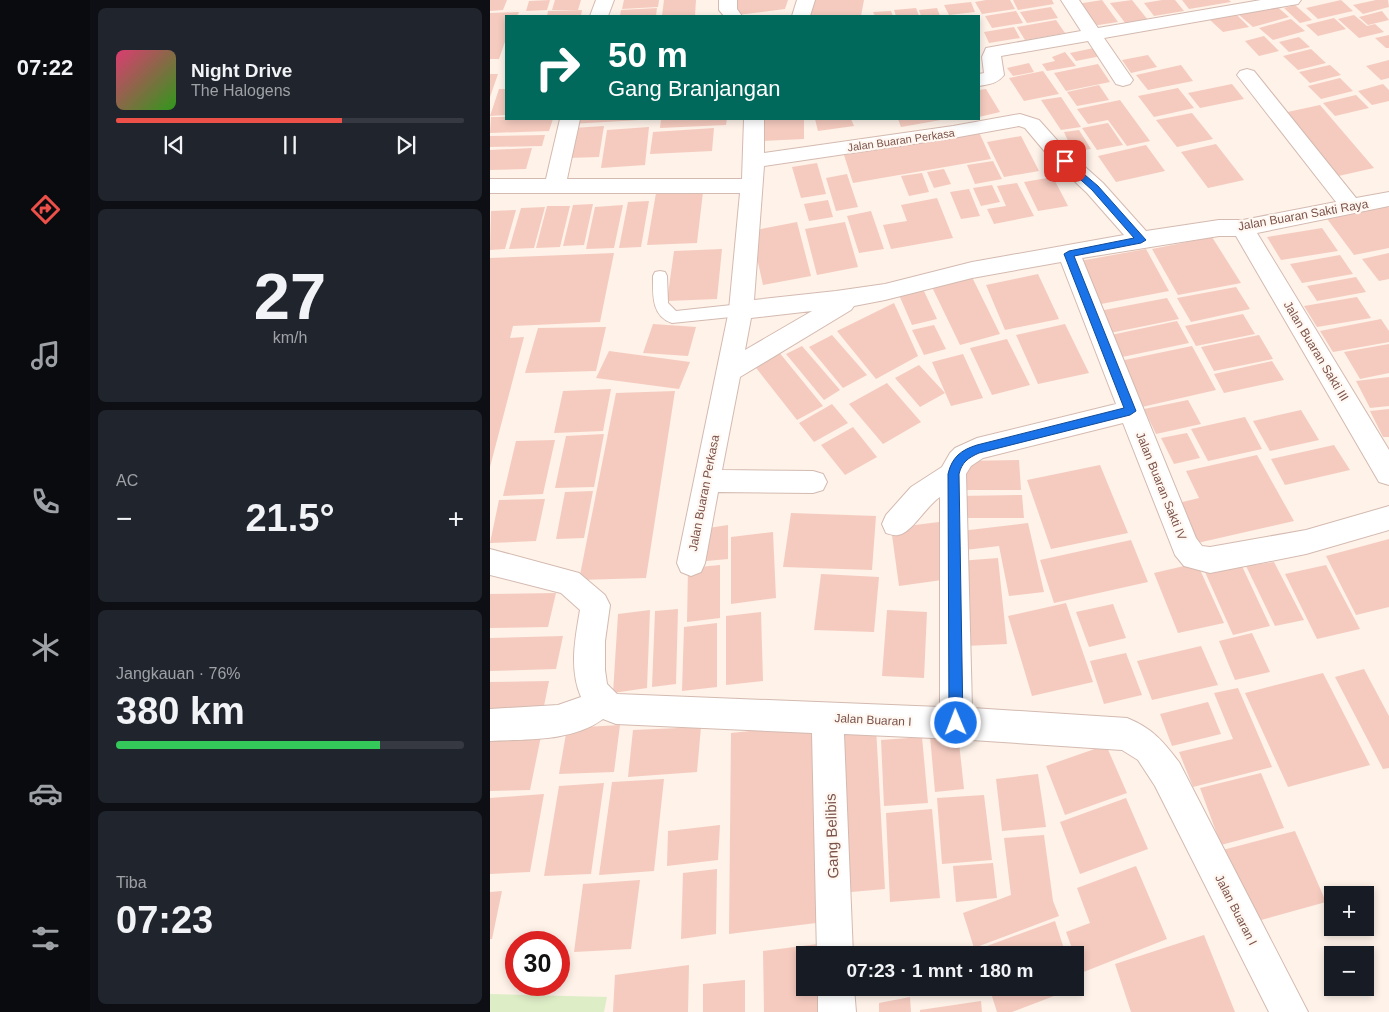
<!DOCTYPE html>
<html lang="id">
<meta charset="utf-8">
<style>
:root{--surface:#171b24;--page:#20242c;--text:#f1f3f6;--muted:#9ea1a6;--line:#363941;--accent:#ed4f49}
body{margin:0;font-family:Arial,sans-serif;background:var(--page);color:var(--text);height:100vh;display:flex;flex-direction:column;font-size:19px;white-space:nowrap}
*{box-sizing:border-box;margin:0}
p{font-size:16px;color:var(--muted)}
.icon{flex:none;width:28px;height:28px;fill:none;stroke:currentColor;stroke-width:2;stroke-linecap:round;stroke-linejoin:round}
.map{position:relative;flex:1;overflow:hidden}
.panel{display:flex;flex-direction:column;gap:8px;padding:8px;background:#0d0f14;width:400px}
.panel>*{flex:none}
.banner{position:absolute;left:15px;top:15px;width:475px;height:105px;border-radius:0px;box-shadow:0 2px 8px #0003;background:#00695c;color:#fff;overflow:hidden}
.fabs{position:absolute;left:834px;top:886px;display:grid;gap:10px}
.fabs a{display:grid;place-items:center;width:50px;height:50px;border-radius:0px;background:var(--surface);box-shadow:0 2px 8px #0003;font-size:25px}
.speed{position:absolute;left:15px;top:931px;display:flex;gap:10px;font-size:25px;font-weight:700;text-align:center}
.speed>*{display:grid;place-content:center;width:65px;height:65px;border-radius:50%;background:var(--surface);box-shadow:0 2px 8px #0003;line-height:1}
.speed .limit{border:8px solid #d22;background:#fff;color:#111}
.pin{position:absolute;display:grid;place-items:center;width:42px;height:42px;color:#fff;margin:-21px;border-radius:10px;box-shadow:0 2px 8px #0006}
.me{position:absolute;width:55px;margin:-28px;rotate:359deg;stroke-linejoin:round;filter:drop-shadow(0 0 4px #0008)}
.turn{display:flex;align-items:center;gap:18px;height:105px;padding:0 20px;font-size:22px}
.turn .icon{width:65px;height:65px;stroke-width:2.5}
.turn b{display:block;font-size:35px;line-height:42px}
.big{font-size:38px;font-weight:700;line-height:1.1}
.panel .widget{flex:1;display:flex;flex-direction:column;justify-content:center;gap:8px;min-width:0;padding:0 18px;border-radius:8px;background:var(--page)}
.panel .dial{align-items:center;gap:0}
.dial b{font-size:65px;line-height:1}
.song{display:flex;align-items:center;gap:15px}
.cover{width:60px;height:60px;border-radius:8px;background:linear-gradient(135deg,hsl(340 70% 55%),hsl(110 70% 35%))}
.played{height:5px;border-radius:2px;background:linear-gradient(90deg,var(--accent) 65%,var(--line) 65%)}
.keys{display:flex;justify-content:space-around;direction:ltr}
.heat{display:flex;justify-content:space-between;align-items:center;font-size:28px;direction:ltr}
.charge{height:8px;border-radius:4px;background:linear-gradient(90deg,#34c759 76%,var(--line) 0)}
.trip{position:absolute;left:306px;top:946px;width:288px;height:50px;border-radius:0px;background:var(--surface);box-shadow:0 2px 8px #0003;font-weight:700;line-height:50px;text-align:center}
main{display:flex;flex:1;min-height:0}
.tabs{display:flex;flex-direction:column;width:90px;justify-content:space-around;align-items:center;background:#090b0e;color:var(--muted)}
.tabs .icon{width:35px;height:35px}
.tabs .active{color:var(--accent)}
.tabs b{font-size:22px;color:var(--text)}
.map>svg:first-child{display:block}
.green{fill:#ddedc6}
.building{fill:#f5cbbf}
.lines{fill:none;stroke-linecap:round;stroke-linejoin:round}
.service-casing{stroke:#d4bab0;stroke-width:2}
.minor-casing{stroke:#d4bab0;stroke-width:2}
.service{fill:#fff;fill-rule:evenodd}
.minor{fill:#fff;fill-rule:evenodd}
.route{fill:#1a73e8;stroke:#114b97}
.labels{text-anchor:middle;stroke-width:4.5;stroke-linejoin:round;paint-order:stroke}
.far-street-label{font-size:11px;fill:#7b534a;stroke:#fff7f1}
.street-label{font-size:12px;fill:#7b534a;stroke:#fff7f1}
.near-street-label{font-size:15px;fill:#7b534a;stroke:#fff7f1}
</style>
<main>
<nav class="tabs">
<b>07:22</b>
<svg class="icon active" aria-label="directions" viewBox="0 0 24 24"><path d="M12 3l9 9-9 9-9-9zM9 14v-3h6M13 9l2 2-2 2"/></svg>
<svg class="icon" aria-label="music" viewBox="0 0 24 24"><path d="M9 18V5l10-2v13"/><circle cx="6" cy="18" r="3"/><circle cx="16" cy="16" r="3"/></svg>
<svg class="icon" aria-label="phone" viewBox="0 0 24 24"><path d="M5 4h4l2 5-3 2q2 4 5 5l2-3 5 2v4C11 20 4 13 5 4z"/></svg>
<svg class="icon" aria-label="climate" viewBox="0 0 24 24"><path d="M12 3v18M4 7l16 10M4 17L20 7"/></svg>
<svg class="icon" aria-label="car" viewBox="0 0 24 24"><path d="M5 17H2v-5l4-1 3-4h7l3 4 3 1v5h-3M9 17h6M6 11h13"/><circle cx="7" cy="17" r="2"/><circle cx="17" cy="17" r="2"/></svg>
<svg class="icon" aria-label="filters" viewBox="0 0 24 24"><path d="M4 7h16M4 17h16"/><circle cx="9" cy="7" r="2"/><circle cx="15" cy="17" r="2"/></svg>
</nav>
<section class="panel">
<div class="widget">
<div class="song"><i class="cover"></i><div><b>Night Drive</b><p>The Halogens</p></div></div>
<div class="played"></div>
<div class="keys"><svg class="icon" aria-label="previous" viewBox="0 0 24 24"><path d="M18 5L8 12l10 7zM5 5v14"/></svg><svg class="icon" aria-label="pause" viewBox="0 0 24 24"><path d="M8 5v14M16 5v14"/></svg><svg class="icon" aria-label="next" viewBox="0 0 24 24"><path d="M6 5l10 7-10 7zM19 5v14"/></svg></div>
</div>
<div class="widget dial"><b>27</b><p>km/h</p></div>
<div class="widget"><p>AC</p>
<div class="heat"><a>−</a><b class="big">21.5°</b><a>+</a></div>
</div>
<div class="widget"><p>Jangkauan · 76%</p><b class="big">380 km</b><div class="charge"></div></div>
<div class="widget"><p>Tiba</p><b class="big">07:23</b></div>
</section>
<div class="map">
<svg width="899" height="1012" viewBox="0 0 899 1012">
<rect width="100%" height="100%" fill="#fef2e9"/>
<path class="green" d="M0,994L117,997L114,1012H0Z"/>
<path class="building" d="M0,0H17L13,10L0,11Z
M60,0L57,10L36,11L39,1Z
M65,0H91L88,10H62Z
M134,0H169L168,7L132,9Z
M174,0H206L205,16H172Z
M246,0H298L295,9L247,15Z
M317,0H374L371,16H314Z
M496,0H520L525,9L492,14L485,2Z
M523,0H562L564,4L528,10Z
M612,0L628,22L602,26L587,4Z
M642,0L658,20L636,24L620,3Z
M672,0H685L694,11L664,16L654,3Z
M692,0H739L741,2L699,9Z
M851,0L863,11L828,19L816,8Z
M886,0H898L899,7L873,14L863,5Z
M481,2L485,12L459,15L454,5Z
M784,4L799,17L763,27L748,14Z
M805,5L822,20L810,23L794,8Z
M561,7L568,18L537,23L530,12Z
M167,8L166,16H130L131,10Z
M426,8L429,16H406L404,10Z
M447,8L450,16H431L429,10Z
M92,10L91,16H57L58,11Z
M401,11L403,16H385L383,12Z
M526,11L533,23L502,28L495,16Z
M892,11L899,20L878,25L869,17Z
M29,12L27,16H16V39L9,59H0V13Z
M745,13L759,27L733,32L720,20Z
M864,15L877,26L885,24L894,32L869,38L848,19Z
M844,18L856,29L828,36L816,25Z
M801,19L815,31L783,40L769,28Z
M566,20L575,33L535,40L527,27Z
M524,27L530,38L499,43L494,32Z
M899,35V48H896L885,38Z
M774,36L789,51L769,56L755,41Z
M809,37L820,47L799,52L789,42Z
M604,48L611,56L586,61L580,53Z
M821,49L836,63L808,70L793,56Z
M575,52L586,66L557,71L552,64L565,61L562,57Z
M658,55L667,67L641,73L632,60Z
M899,60V78L891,80L876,66Z
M539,63L544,72L523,76L517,68Z
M608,64L620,82L576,91L564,73Z
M691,65L703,81L658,90L646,75Z
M840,65L851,75L820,83L809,72Z
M553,71L569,94L534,101L519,78Z
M0,74H8L0,97Z
M850,78L863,91L831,99L818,86Z
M742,84L754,99L710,108L698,93Z
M893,84L899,90V101L882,105L868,91Z
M609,85L619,100L587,106L577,92Z
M688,88L704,108L664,117L648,96Z
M9,89H16V115L0,116Z
M496,89L510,112L489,117V90Z
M866,95L879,108L845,116L833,103Z
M571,97L591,127L571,130L551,100Z
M630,100L660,141L637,146L618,120L598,124L587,109Z
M830,105L884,168L844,177L793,113Z
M702,113L723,139L687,147L666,120Z
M1,117H16V119H63L59,131L0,133Z
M82,119H150V120L80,124Z
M171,119H237L236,125L170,128Z
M273,119H314V139L272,141Z
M325,119H361L364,126L328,131Z
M408,119H451V120L411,127Z
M618,123L633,145L607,150L592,128Z
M114,126L109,157L77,158L83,128Z
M159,127L155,165L111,168L117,130Z
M224,128L222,151L160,154L163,132Z
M589,130L601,149L583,152L574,132Z
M489,132L501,159L363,183L354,155Z
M55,135L52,146L0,147V136Z
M531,136L549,171L514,177L497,142Z
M726,144L754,180L718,188L691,152Z
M656,145L675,171L626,182L608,156Z
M42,148L36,169L0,170V150Z
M503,161L512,179L485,184L477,165Z
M327,163L336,194L311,198L302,167Z
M454,169L461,184L444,188L437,172Z
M432,173L439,192L419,196L411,176Z
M357,174L368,207L346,211L336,178Z
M563,177L578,206L548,211L534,182Z
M527,183L544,216L504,224L497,209L516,206L507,186Z
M502,185L510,202L491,206L483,188Z
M479,189L490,216L471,219L460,192Z
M213,192L207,243L157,245L166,193Z
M447,198L463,238L401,249L393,225L417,221L411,205Z
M338,200L343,217L319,221L314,204Z
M159,201L151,247L129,248L138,202Z
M896,203L899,208V248L864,255L835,216Z
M103,204L94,245L73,246L83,205Z
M133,205L124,248L96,249L105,207Z
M57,206H80L70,247L46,248Z
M55,207L44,248L19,249L31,208Z
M26,210L15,249L0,250L1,211Z
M381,211L394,249L369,253L357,216Z
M307,222L321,276L273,285L261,231Z
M355,222L368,267L327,275L315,229Z
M832,228L848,251L791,260L777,237Z
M722,237L751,283L688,295L662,249Z
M232,249L227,299L177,301L184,251Z
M656,249L679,291L611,304L590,261Z
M124,253L110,322L23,326L20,338L34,337L0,467V258Z
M899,253V279L889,281L872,259Z
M850,255L863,274L812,283L800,264Z
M480,273L510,334L470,345L440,283Z
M548,274L569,319L515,330L496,285Z
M866,277L876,292L827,301L817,286Z
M746,287L760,309L701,322L687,298Z
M433,289L447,319L422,325L409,295Z
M867,297L881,318L827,327L814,306Z
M677,298L689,319L620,333L609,311Z
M404,303L428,356L386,379L347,331Z
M753,314L765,334L706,346L695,326Z
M891,319L899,331V342L843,352L830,331Z
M687,321L699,343L632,357L621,335Z
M163,324L206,327L198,356L153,353Z
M575,324L599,373L548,384L526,335Z
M444,325L456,349L434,355L422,330Z
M116,327L106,371L35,373L48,328Z
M342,335L377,375L353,388L319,347Z
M769,335L783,359L724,371L711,347Z
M517,339L540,385L502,395L480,348Z
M899,344V373L870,379L854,352Z
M312,346L350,390L334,400L296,354Z
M702,346L726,390L652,407L630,361Z
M119,351L200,362L189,389L106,378Z
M288,351L333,406L307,420L263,364Z
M473,354L493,398L461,406L442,362Z
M782,361L794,380L734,393L724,374Z
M429,365L455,393L430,407L405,378Z
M899,377V406L880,408L866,381Z
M397,383L431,422L393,444L359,404Z
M121,389L113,431L64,433L73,391Z
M185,391L156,578L89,580L126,393Z
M698,400L711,424L666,434L654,409Z
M342,404L358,423L324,442L309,423Z
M899,409V437H893L880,411Z
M811,410L829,440L780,451L763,421Z
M755,417L772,449L718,461L701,429Z
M363,427L387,457L355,475L331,445Z
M697,433L710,458L684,464L671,438Z
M114,434L104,487L65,488L76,436Z
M65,440L53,494L13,496L26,441Z
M844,445L860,470L795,485L781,459Z
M767,455L804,521L703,544L684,504L709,498L696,471Z
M529,460L531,490H470L469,461Z
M610,465L638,533L561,549L537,480Z
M103,491L94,538L66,539L75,492Z
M532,495L534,518H470L469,496Z
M55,499L46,541L0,543L9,500Z
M301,513L386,516L382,570L293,567Z
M449,522L459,579L409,586L401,528Z
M538,523L554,592L519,596L509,546L475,550L471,531Z
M238,525V559L206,562L212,529Z
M283,532L286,598L241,604V537Z
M899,539V607L866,615L836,556Z
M641,540L658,582L564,603L550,560Z
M508,558L517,644L476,646L469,561Z
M784,562L814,620L785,626L756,566Z
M707,563L734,623L688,633L664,573Z
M751,564L780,626L743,635L715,572Z
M230,565V618L197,622L198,568Z
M836,565L870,629L827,639L795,574Z
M331,574L389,577L384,632L324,630Z
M66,593L58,627L0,628V594Z
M576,603L603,682L542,696L518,616Z
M623,604L636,638L599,647L586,612Z
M188,609L186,684L162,687L165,611Z
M160,610L157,688L123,693L128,614Z
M397,610L437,612L434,678L392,676Z
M271,612L273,681L236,685V616Z
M227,623V687L192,691L194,627Z
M762,633L780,672L745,680L729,641Z
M73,636L66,669L0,671V638Z
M711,646L728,685L662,700L647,661Z
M636,653L652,695L614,704L600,661Z
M874,669L899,716V768L893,769L845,677Z
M833,673L880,765L798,787L755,693Z
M59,681L52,716L0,717V682Z
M748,688L782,767L703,787L689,752L743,739L724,693Z
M718,702L731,734L682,746L670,714Z
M325,724L334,922L239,934L241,733Z
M130,725L124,772L69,774L77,728Z
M211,727L207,772L138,777L143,730Z
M386,727L395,889L350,893L346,731Z
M468,733L474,789L445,792L440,736Z
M51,736L40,790L0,791V737Z
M432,737L438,803L394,806L391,740Z
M616,745L637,793L575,815L556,766Z
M771,773L794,828L731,845L710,788Z
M548,774L556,827L512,831L506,779Z
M174,779L164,871L109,875L122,782Z
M114,783L101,874L54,876L69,786Z
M54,794L40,872L0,874V798Z
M494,795L502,860L452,864L447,798Z
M636,798L658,849L590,874L570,822Z
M442,809L450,898L400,902L396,813Z
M230,825L228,860L177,866L178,831Z
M805,831L836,902L757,924L729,851Z
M554,835L563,901L569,916L484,948L473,913L521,895L514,838Z
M503,863L507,898L466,902L463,866Z
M646,866L677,939L591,973L576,932L600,923L587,888Z
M227,869L226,934L191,939L193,873Z
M150,880L141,949L84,952L93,884Z
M12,891L2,939H0V892Z
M565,921L576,955H499L497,946Z
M714,935L745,1012H641L625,964Z
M328,944V955H315V988H329L330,1012H274L273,951Z
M199,965L198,1012H123L125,975Z
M255,980V1012H213V984Z
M505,988H585L522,1012H507L500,990Z
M420,997L421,1012H389V1003Z
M491,1001L492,1012H430V1010Z"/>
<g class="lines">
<g class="service-casing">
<path id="service" d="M170,271L175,272L177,276L178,303L186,311L251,304L256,306L259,310L256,314L251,316L182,323C161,316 163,294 163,276L165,272Z"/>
</g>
<g class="minor-casing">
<path id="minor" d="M106,0H124L118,16H100Z
M229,0H247V9L252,16H234L229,10Z
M307,0H325L320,16H302Z
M571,0H589L608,28L771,0H811L808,4L802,5L614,38L643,80L640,84L633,86L626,84L598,41L511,56L514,75C507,84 499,84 489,86V74L494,73L492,57L496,48L591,31Z
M757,69L764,71L866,198L899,192V206L767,233L899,450V485L889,482L746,236H729L592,258L706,538L712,546L720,547L816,530L899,506V530L816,554L720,573L694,566L685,555L633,423L493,458L481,466L476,474L482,708L637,718C662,728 673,741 689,762L818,1012H779L665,786L648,760L632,750L466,739L354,734L363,955H327L322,733L126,724L113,719C82,742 36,739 0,741V709L68,705L91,697C79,669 85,639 90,610L71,593L0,575V549L89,573L115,595L120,605L115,641V670L117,684L127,694L450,707V497C436,506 422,533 408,535C404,536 400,534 396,533L392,524L396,515L421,487L452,467L460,453L465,448L487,438L626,404L571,262L482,278L395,300L364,306L361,310L250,377L232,470L323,471L333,474L337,482L333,490L323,493L228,492L215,563L211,572L201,576L191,572L187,563L239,310L250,193H0V179H56L70,119H90L77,179H252L254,119H274V153L463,126L530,114L549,120L575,149L613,183L656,231L729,220H753L846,202L747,75L750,71ZM529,126L535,128L561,159L597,193L634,235L482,262L395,284L346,291L264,300L274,166L463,138ZM322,311L255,350L261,318Z
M328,988H364L366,1012H328Z"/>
</g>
<use href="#service" class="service"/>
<use href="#minor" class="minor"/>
</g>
<path class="route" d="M575,158L608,186L656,240L651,243L584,256L646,411L640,415L489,453C478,458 472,462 469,474L473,723L471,728L466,730L461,728L459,723L458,474C462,457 471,450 487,445L634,408L574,254L579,251L644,238L602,190L572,163V159Z"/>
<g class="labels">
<g class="far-street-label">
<text transform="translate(411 140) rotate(-8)" y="4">Jalan Buaran Perkasa</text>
</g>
<g class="street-label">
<text transform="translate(813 215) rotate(-10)" y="4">Jalan Buaran Sakti Raya</text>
<text transform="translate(826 351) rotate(59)" y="4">Jalan Buaran Sakti III</text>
<text transform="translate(671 486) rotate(68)" y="4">Jalan Buaran Sakti IV</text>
<text transform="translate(214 493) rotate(-79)" y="4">Jalan Buaran Perkasa</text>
<text transform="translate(383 720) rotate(3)" y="4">Jalan Buaran I</text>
<text transform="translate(746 910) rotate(63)" y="4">Jalan Buaran I</text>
</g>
<g class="near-street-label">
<text transform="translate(342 836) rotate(-92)" y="5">Gang Belibis</text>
</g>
</g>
</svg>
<div class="fabs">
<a>+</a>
<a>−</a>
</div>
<div class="speed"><div class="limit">30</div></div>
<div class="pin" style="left:575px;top:161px;background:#d93025"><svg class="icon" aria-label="arrive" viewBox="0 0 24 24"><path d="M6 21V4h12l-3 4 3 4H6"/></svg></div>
<svg class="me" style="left:466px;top:723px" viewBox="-20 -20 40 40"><circle r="17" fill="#1a73e8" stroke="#fff" stroke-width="3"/><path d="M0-11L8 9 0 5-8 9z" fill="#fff"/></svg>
<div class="trip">07:23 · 1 mnt · 180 m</div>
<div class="banner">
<div class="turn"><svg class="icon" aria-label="right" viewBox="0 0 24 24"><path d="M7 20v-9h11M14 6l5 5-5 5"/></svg><div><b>50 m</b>Gang Branjangan</div></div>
</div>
</div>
</main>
